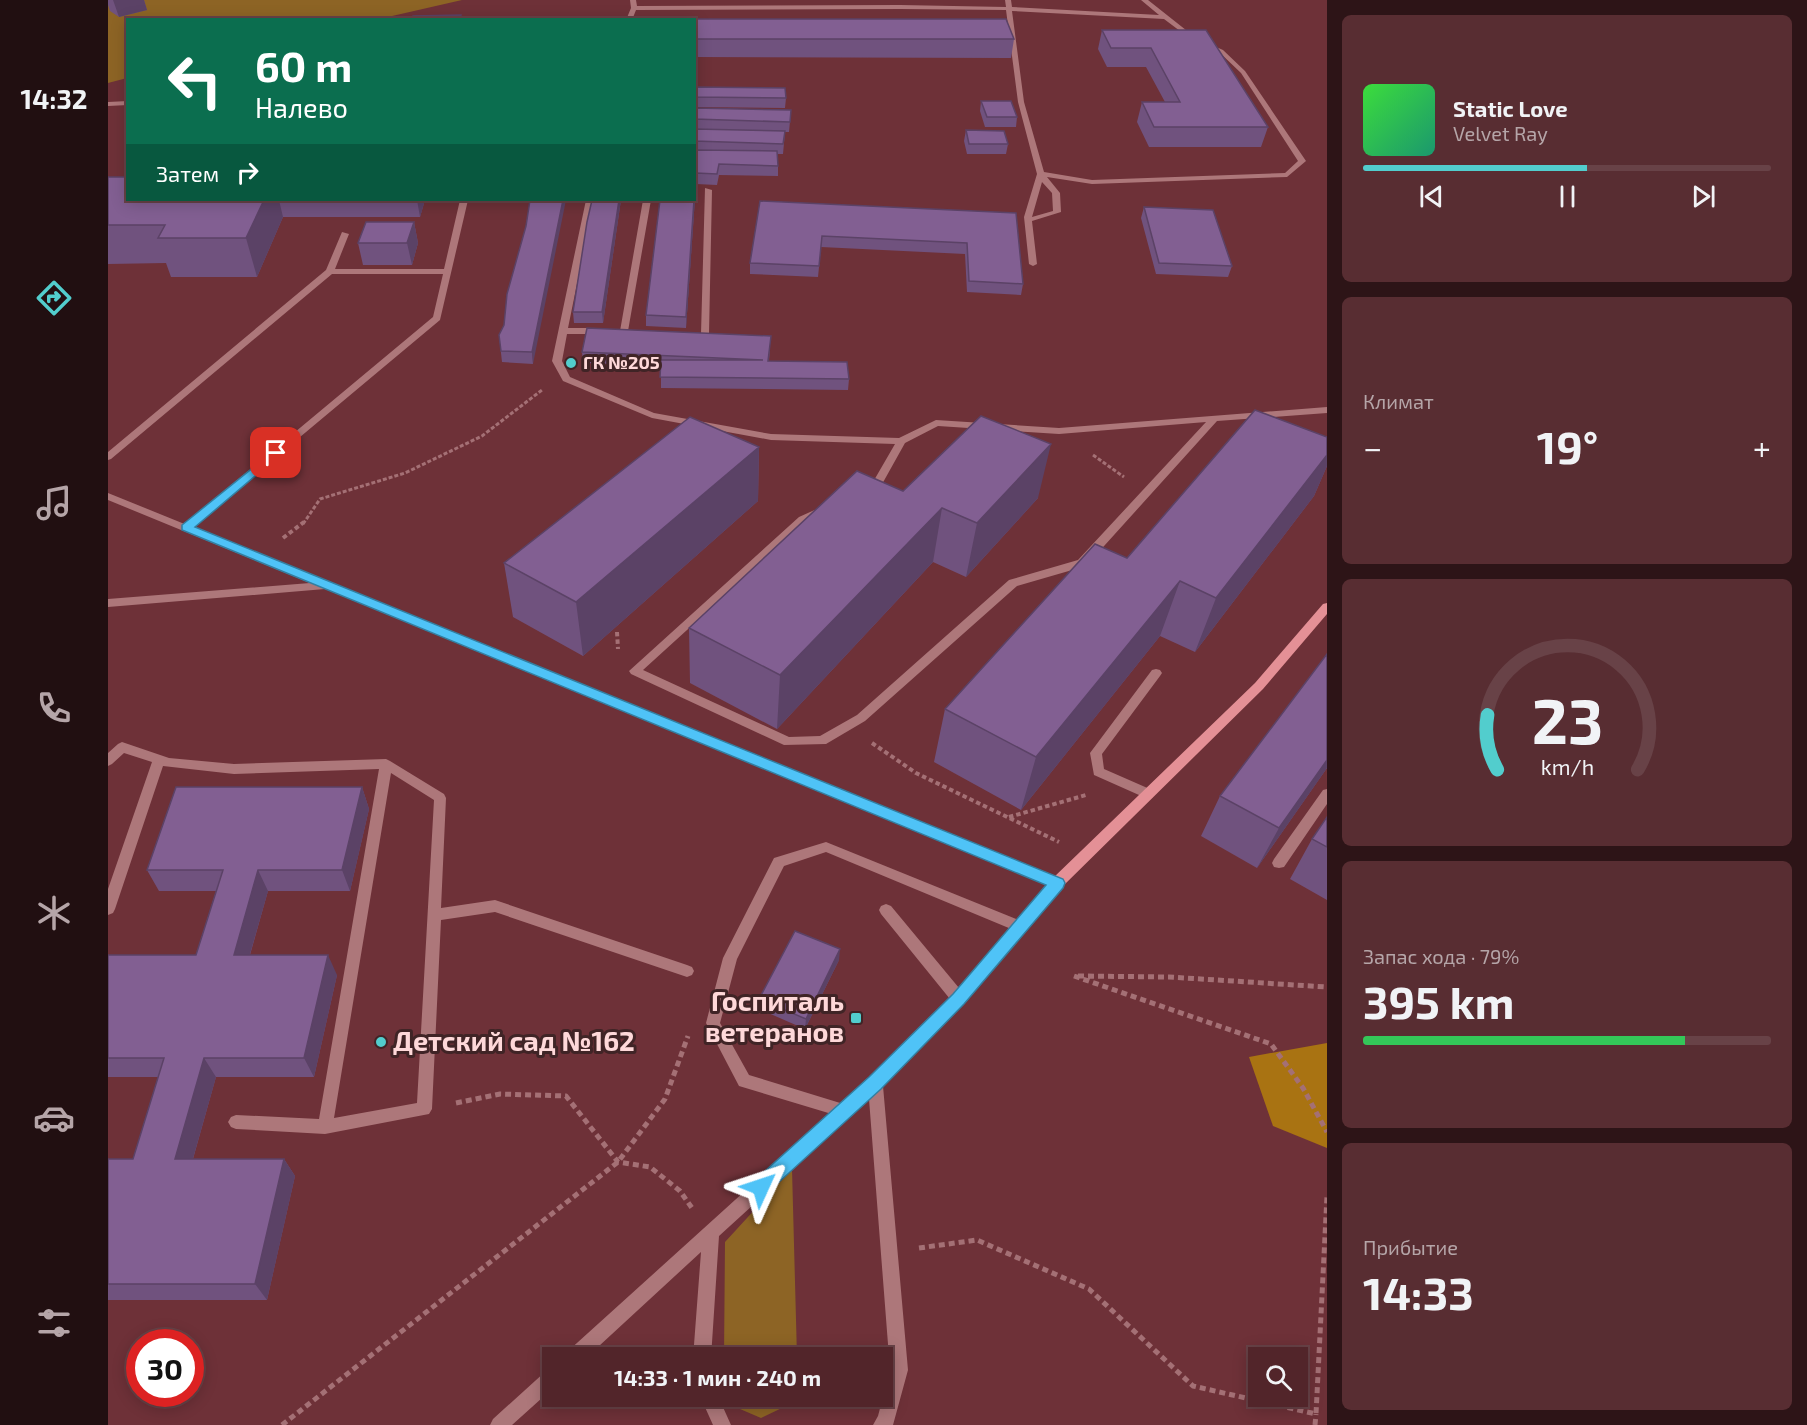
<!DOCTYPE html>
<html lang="ru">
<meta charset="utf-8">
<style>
:root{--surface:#52252a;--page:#582d32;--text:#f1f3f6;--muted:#b5a5a8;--line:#684247;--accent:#52cdcd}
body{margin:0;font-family:"Exo 2",sans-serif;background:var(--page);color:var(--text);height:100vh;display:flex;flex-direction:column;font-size:22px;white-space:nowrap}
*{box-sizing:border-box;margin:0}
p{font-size:20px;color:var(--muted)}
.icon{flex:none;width:33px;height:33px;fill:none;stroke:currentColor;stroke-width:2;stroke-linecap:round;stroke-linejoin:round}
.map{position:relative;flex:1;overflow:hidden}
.side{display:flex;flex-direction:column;gap:15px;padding:15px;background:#2d1417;width:480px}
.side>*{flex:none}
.hud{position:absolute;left:18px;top:18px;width:570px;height:183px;border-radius:0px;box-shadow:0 3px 15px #0003,0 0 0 2px var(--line);background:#0b6e4f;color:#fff;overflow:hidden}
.fabs{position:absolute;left:1140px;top:1347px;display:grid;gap:12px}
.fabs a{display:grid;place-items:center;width:60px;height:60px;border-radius:0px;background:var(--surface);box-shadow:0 3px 15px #0003,0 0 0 2px var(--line);font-size:30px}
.speed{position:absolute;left:18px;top:1329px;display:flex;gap:12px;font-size:30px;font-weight:700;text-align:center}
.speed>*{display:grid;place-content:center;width:78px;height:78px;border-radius:50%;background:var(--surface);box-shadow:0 3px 15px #0003,0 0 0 2px var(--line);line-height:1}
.speed .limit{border:9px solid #d22;background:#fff;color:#111}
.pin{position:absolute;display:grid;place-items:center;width:51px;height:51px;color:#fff;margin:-26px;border-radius:12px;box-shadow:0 3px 9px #0006}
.me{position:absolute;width:66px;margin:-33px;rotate:48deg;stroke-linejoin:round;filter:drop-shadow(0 0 4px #0008)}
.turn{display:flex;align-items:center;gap:21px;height:126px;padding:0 30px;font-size:27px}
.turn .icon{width:78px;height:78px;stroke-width:2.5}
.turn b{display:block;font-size:42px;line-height:51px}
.then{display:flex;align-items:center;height:57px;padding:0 30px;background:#0003;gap:12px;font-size:22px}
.big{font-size:45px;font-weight:700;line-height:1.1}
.side .card{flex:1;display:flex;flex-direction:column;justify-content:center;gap:9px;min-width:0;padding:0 21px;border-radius:9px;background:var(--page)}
.side .dial{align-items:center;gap:0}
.dial svg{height:156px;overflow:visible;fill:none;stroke:var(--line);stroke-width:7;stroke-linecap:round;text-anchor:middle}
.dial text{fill:var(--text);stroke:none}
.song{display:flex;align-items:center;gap:18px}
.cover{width:72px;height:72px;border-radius:9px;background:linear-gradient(135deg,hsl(120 70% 55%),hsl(160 70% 35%))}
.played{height:6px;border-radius:3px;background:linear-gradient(90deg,var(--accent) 55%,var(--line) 55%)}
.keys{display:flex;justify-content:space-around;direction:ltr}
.heat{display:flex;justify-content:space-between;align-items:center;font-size:33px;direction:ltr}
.charge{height:9px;border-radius:4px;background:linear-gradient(90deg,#34c759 79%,var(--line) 0)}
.trip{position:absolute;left:434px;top:1347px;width:351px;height:60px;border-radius:0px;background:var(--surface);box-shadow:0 3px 15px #0003,0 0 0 2px var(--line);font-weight:700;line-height:60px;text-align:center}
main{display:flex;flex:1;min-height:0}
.tab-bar{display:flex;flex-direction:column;width:108px;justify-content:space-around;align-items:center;background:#210f11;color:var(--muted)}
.tab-bar .icon{width:42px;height:42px}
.tab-bar .on{color:var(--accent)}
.tab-bar b{font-size:27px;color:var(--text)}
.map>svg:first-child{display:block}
.green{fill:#8d6425}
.forest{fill:#a97312}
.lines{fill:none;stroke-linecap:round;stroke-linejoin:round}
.path-far2{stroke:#a47075;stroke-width:3;stroke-dasharray:4 2;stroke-linecap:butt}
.path-far1{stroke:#a47075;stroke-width:4;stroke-dasharray:4.5 3;stroke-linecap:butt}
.path{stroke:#a47075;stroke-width:5;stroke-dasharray:6 4;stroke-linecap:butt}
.lane{fill:#ad777a;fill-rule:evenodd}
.street{fill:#ad777a;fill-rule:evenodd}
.secondary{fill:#e49096;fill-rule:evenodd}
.wall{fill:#70527e}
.shaded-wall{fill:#5b4266}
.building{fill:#825f92;stroke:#5b4266;stroke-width:1.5}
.route{fill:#4fc3f7;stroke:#337fa1;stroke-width:1.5}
.poi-dot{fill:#52cdcd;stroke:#402426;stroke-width:2}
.labels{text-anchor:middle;stroke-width:6;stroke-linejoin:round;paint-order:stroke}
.far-poi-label{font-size:18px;font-weight:bold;fill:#fed8d9;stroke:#402426;text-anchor:start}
.near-poi-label{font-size:27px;font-weight:bold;fill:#fed8d9;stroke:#402426;text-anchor:end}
</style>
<main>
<nav class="tab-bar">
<b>14:32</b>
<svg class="icon on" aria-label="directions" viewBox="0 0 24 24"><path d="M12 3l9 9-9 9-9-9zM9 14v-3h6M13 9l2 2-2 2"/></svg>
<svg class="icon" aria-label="music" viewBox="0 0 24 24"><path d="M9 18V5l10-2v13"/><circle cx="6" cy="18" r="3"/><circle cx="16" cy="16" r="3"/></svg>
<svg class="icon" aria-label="phone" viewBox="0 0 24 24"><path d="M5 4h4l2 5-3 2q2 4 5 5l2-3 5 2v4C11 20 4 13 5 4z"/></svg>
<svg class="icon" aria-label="climate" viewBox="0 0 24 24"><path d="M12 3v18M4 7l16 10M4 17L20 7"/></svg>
<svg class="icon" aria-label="car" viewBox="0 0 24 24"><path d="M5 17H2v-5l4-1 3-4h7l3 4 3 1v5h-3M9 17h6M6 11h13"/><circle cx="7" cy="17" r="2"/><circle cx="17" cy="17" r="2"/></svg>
<svg class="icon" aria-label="filters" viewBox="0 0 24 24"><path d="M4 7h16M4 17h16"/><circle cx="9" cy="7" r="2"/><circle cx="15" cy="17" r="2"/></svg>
</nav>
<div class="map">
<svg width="1219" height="1425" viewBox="0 0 1219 1425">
<rect width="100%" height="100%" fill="#6e3138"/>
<path class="green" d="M0,0H354L271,19L20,20L19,78L0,83Z
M684,1169L689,1357L616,1358L617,1242Z
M622,1397V1396L682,1397L678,1406L653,1418L625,1406Z"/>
<path class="forest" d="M1219,1043V1148L1165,1126L1141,1057Z"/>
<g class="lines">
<path class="path-far2" d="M985,455L1016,477
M195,524L212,499L297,473L374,436L434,390"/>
<path class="path-far1" d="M175,538L196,522
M509,632L510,649
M764,743L808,773L951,842
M901,817L978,795"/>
<path class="path" d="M966,976L1163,1044L1195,1088L1219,1132
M970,976L1061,977L1219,987
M348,1103L392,1094L458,1096L510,1162L542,1167L572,1191L584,1208
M811,1248L869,1240L981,1289L1085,1386L1208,1414L1219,1196
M174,1425L510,1162L557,1099L580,1036
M1207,1425L1208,1414"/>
<path class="lane" d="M522,0H528L529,6L792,5L898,7L897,0H903L904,7L1051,15L1033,0H1040L1088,38L1115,50L1137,71L1198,161L1179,177L984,184L939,177L952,193L953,212L924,221L929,264L925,266L921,264L916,217L929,174L910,102L898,10L792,9L528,10L524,20H518L523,8ZM904,11L1056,19L1084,40L1111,52L1133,73L1190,161L1177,173L984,180L936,172L916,102ZM934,182L944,193L945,211L924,217Z
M20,101V105L0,106V102Z
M597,188L604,190L601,334L597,337L593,334Z
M352,200H360L332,320L82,529H74L73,527L325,317L335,274H224L3,459L0,460V452L218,270L234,232L241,234L227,269H336Z
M478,200H486L460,328H493L497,331L493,334H459L454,361L462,377L546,413L663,434L791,438L828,420L951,428L1219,407V413L1109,421L978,566L909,586L757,721L718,744L676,745L523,674L521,671L691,517L711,508H719L720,510L719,512L699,521L535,670L681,737L712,736L749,715L901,580L970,560L1098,422L951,434L830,426L797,443L773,486L758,493L753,490L765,482L787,444L663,440L544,418L455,381L444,361Z
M535,200H543L520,331L516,334L512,331Z
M1048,669L1052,670L1054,673L1052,676L994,754L996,769L1044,790L1046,794L1044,798L1040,799L986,775L982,753L1044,670Z
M14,742L61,758L126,764L278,759L282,761L336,794L338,798L333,908L387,900L579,965L584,967L586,971L584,975L579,977L387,912L333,920L324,1109L321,1114L217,1134L128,1129L123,1127L120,1122L123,1117L128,1115L211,1119L271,769L126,774L55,766L7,909L5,913L0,915V889L44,762L16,753L4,764L0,766V753L10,744ZM283,773L326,800L309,1103L226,1118Z
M1219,789V804L1176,867L1171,868L1166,867L1164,863L1166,859L1215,790Z
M718,842L918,923L920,927L918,931L913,933L908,931L718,852L676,866L629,959L612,1023L641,1075L742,1106L745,1111L742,1116L737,1118L631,1086L598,1023L615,958L666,858Z
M778,904L783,906L856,994L858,999L856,1004L851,1005L846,1004L773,914L771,910L773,906Z"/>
<path class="street" d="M0,493L954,879L956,883L954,887L856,1004L775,1086L800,1370L785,1425H765L770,1416L782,1370L761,1099L611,1236L603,1358H585L593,1252L478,1358H457L459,1352L762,1078L846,994L939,885L217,589L0,607V599L202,583L0,500Z
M444,1368V1389L404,1425H382L385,1419L438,1371Z
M592,1396H610L623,1425H605Z"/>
<path class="secondary" d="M1219,603V614L1155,689L954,887L949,889L944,887L942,883L944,879L1147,683L1215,604Z"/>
</g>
<path class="wall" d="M0,0H36L39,10L11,17L2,11L0,5Z
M586,20L906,39L903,58L586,57Z
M994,30H1098L1160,127L1153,147H1041L1029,122L1034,102H1057L1038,67H999L990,49Z
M586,87L678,98L677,108L586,107Z
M873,101L909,117L908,127H877L872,111Z
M586,108L683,110L681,132H677L675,154H670V176L611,175L609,185L588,184L578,328L538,326V315L586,200Z
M858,130L900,144L898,154H859L856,141Z
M0,177L20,200H317L312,217H175L149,277H63L58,263L0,264Z
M484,200H513L495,323H466L465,312Z
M652,201L908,213L915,284L913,295L859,292L857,254L713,247L710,277L642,274V263Z
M1036,207L1124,266L1120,277L1048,274L1033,218Z
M306,222L310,243L304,265H255L250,243Z
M418,226L425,364L394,362L391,335L396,325Z
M662,347L661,361L741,379L740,390L553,388V366L475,363L474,352Z
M1219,437V466L1206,496L1087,652L1052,636L913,810L826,762L837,709L1019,558Z
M651,447L650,501L475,656L405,617L396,563Z
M795,491L930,498L858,577L825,562L669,729L582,683L581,628Z
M1219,654V768L1149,868L1093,836L1112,796Z
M254,787L261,809L242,891H160L142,955L229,975L206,1077H108L85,1159H176L187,1176L159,1300H0V1159H25L50,1077H0V955H88L108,891H51L39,870Z
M1219,817V900L1182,879L1204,839Z
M731,960L697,1029L651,1009V999Z"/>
<path class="shaded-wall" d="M5,0H36L39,10L11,17Z
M588,173V184L578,328V317Z
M156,200H171L175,217L149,277L138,238Z
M309,200H317L312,217Z
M455,200H458L425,364L424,352Z
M511,200H513L495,323L494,312Z
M306,222L310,243L304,265L299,243Z
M943,444L930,498L858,577L869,523Z
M651,447L650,501L475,656L468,602Z
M1219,455V466L1206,496L1087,652L1108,598Z
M834,508L825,562L669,729L672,675Z
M1072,581L1052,636L913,810L928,757Z
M1219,760V768L1149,868L1171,828Z
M254,787L261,809L242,891L234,870Z
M150,870L160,891L136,975L126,955Z
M732,949L731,960L697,1029L698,1019Z
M220,955L229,975L206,1077L196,1058Z
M96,1058L108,1077L80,1176L67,1159Z
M176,1159L187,1176L159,1300L147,1284Z"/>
<path class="building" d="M353,15L352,20H304L305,16Z
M532,19H898L906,39H586V20Z
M994,30H1098L1160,127H1046L1034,102H1072L1043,48H1003Z
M586,87L677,88L678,98L586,97Z
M873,101H903L909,117H879Z
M586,108L683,110L682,122L586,119Z
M586,129L677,131L675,144L586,141Z
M858,130L896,131L900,144H861Z
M586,150L669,151L670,166L611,164L609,174L588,173L586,199Z
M0,177H20V200H156L138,238H50L57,225H0Z
M422,200H455L424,352L393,351L391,335L396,325L399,294L418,226Z
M484,200H511L494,312H465L479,222Z
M552,200H586L578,317L538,315Z
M652,201L908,213L915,284L861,281L859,243L714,236L711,266L642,263Z
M1036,207L1105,210L1124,266L1051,263Z
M258,222H306L299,243H250Z
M479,328L663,336L660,361L739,362L741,379L552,377L553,360H655L474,352Z
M1147,410L1219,437V455L1108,598L1072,581L928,757L837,709L987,544L1019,558Z
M873,416L943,444L869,523L834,508L672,675L581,628L749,471L795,491Z
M582,417L651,447L468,602L396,563Z
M1219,654V760L1171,828L1112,796Z
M68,787H254L234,870H150L126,955H220L196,1058H96L67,1159H176L147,1284H0V1159H25L56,1058H0V955H88L115,870H39Z
M1219,817V847L1204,839Z
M687,931L732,949L698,1019L651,999Z"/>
<path class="route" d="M168,449L174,453L172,455L87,527L955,879L957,883L955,888L856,1004L773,1089L659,1193L653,1196L647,1193L644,1187L647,1180L761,1077L845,994L938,885L74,530V525Z"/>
<g class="poi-dot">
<circle cx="463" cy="363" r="6"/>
<rect x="742" y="1012" width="12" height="12" rx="3"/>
<circle cx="273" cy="1042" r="6"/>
</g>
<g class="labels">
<g class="far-poi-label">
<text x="475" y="369">ГК №205</text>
</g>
<g class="near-poi-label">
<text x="736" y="1011">Госпиталь<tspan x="736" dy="31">ветеранов</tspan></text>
<text x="285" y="1051" text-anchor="start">Детский сад №162</text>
</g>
</g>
</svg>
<div class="fabs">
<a><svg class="icon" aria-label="search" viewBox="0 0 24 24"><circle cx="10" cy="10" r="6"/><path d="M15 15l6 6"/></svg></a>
</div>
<div class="speed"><div class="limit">30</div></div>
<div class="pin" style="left:168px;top:453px;background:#d93025"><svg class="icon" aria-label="arrive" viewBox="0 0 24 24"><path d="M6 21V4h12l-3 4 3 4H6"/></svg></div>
<svg class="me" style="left:653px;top:1187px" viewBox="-20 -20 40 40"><path d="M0-17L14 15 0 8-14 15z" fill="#4fc3f7" stroke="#fff" stroke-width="4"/></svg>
<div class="trip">14:33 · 1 мин · 240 m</div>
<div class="hud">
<div class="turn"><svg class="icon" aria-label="left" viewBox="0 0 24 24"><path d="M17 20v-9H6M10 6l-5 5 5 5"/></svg><div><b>60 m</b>Налево</div></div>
<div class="then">Затем<svg class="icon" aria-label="right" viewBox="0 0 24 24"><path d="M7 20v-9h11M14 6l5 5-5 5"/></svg></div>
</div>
</div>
<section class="side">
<div class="card">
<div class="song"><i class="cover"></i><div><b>Static Love</b><p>Velvet Ray</p></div></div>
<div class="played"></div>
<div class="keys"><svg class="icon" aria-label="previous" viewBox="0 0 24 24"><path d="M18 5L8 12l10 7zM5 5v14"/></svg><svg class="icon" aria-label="pause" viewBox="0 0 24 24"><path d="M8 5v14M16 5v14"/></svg><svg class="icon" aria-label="next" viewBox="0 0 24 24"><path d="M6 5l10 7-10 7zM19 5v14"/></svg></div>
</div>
<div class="card"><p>Климат</p>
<div class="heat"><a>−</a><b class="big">19°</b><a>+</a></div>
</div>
<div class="card dial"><svg viewBox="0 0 100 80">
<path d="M14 69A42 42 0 1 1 86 69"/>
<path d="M14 69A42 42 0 0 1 9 41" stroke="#52cdcd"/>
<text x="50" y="56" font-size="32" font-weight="700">23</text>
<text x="50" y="72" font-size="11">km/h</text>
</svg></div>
<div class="card"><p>Запас хода · 79%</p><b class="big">395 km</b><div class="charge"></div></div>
<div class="card"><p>Прибытие</p><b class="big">14:33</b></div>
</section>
</main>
